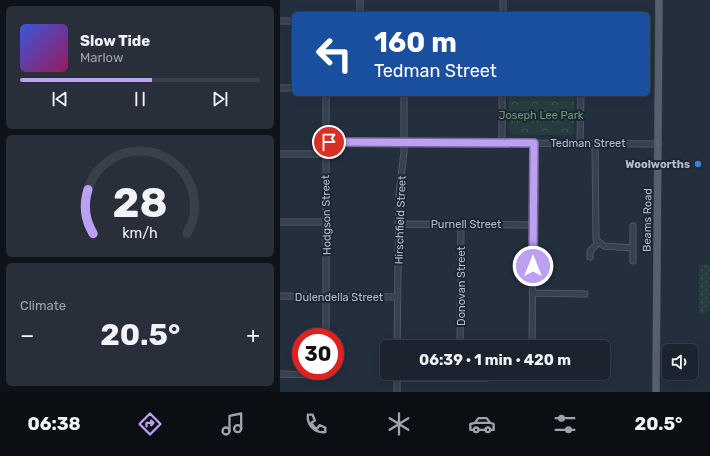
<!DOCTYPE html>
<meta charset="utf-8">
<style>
:root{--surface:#1b232e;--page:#282f3a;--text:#f1f3f6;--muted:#a0a4aa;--line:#39404a;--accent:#bca0f2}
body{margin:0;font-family:Rubik,sans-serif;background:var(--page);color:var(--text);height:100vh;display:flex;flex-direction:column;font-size:15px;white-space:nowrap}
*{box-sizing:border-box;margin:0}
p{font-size:13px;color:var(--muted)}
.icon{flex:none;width:22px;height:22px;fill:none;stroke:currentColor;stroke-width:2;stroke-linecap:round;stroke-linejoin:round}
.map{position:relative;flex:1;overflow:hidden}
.panel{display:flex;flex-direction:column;gap:6px;padding:6px;background:#0f1319;width:280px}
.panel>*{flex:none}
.banner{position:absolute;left:12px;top:12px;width:358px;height:84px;border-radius:6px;box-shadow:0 2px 10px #0003,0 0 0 1px var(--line);background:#1a4fa0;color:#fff;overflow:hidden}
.buttons{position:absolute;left:382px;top:344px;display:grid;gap:8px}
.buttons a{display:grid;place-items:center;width:36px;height:36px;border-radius:6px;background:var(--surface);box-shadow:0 2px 10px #0003,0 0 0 1px var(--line);font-size:20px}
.speed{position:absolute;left:12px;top:328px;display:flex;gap:8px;font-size:20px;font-weight:700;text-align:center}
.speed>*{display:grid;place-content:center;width:52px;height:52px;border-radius:50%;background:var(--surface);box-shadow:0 2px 10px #0003,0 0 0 1px var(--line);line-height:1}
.speed .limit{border:6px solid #d22;background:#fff;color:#111}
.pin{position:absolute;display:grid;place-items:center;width:34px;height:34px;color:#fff;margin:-17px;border:2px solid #fff;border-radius:50%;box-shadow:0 1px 4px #0007}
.me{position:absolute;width:44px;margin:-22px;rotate:0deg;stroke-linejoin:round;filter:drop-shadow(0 0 3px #0008)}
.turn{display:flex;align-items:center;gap:14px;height:84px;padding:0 16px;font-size:18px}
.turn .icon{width:52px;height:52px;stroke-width:2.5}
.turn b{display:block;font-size:28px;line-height:34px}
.big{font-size:30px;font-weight:700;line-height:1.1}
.panel .tile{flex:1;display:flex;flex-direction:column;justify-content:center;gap:6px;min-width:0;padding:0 14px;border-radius:6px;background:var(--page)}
.panel .dial{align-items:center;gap:0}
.dial svg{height:104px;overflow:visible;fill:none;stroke:var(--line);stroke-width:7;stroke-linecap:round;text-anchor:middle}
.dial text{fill:var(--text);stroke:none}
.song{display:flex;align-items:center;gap:12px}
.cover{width:48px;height:48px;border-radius:6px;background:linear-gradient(135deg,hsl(230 70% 55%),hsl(330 70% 35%))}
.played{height:4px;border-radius:2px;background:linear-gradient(90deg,var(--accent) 55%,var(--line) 55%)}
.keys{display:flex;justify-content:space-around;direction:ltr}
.heat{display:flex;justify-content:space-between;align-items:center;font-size:22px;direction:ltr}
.trip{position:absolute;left:100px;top:340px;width:230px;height:40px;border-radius:6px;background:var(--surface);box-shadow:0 2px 10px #0003,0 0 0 1px var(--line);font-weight:700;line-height:40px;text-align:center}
.tab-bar{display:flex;height:64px;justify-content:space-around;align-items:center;background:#0b0e12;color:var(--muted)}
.tab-bar .icon{width:28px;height:28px}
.tab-bar .selected{color:var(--accent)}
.tab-bar b{font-size:18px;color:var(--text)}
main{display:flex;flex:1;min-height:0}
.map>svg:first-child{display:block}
.grass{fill:url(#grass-dots)}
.forest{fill:url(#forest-crowns)}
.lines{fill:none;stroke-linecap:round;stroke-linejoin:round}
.minor-casing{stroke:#565f6c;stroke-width:7}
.major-casing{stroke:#414a57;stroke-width:8}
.minor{stroke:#38414e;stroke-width:5.5}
.major{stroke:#56606e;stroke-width:7}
.route-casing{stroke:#7a689d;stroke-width:10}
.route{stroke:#bca0f2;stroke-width:7}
.shop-dot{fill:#3f7fe0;stroke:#1d2633;stroke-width:1.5}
.labels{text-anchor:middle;stroke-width:4;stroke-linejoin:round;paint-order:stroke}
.park-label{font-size:11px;fill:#6b9a76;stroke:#1d2633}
.street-label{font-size:11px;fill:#b4bcc9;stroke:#1d2633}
.poi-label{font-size:11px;font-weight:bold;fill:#b4bcc9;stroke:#1d2633;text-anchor:end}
</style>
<main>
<section class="panel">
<div class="tile">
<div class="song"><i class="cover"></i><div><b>Slow Tide</b><p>Marlow</p></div></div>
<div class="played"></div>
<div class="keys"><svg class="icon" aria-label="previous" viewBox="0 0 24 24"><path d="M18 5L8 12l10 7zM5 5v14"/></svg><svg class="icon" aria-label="pause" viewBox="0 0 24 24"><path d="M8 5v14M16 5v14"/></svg><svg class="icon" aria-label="next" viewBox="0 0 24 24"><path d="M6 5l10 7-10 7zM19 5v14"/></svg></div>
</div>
<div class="tile dial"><svg viewBox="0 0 100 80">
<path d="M14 69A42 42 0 1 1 86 69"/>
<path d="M14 69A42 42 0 0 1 10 35" stroke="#bca0f2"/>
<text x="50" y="56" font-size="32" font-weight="700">28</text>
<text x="50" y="72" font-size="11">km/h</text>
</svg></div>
<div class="tile"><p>Climate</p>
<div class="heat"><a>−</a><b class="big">20.5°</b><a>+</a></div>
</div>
</section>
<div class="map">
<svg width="430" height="392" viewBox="0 0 430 392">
<defs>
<pattern id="grass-dots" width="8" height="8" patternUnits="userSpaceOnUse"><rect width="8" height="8" fill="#263c3f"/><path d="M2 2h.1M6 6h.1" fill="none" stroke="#435659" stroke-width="1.8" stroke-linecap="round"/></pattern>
<pattern id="forest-crowns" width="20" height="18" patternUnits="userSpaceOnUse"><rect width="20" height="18" fill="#263c3f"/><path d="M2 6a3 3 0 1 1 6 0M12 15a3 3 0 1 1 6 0" fill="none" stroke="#435659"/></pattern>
</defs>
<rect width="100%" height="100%" fill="#242f3e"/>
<path class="grass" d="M419,265H430V309L424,314H419Z"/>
<path class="forest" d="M229,94H294V131L292,135H233L229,130Z"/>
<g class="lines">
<g class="minor-casing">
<path id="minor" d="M80,14V0
M223,14V0
M0,21H14
M0,88H14
M46,94V337
M45,142L379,144
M222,143V94
M300,143L301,94
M315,143L316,240L324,246L352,248
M0,154H45
M0,222H47
M118,224L253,225
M353,226V261
M310,257V251L318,243
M252,293L305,294
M0,296L118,297
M117,347L119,194L124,152V94
M180,347L181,224
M252,347L254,143
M0,374L35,375L42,373
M117,378H208L226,373
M117,392V373"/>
</g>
<g class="major-casing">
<path id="major" d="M376,392L379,0"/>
</g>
<use href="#minor" class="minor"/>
<use href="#major" class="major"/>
</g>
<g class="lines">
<g class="route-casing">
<path id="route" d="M49,142L254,143L253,266"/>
</g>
<use href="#route" class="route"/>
</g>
<circle class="shop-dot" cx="418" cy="164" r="4"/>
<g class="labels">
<g class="park-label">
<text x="261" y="119">Joseph Lee Park</text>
</g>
<g class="street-label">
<text x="308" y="147">Tedman Street</text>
<text transform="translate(46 215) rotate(-91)" y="4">Hodgson Street</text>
<text transform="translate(120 220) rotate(-88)" y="4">Hirschfield Street</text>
<text transform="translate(367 220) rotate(-89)" y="4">Beams Road</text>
<text x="186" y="228">Purnell Street</text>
<text transform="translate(181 286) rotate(-90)" y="4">Donovan Street</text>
<text x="59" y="301">Dulendella Street</text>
</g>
<g class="poi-label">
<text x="410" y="168">Woolworths</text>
</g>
</g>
</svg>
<div class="buttons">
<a><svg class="icon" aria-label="sound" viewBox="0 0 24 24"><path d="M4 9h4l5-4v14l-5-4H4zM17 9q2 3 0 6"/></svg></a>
</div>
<div class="speed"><div class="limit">30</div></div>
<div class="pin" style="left:49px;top:142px;background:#d93025"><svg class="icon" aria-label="arrive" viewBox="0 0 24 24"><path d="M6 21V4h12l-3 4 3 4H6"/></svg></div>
<svg class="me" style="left:253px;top:266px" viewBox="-20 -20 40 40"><circle r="17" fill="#bca0f2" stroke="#fff" stroke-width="3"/><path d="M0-11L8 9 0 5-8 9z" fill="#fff"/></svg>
<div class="trip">06:39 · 1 min · 420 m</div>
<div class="banner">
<div class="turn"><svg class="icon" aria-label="left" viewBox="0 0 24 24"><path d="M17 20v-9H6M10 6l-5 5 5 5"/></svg><div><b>160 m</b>Tedman Street</div></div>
</div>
</div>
</main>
<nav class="tab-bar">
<b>06:38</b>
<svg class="icon selected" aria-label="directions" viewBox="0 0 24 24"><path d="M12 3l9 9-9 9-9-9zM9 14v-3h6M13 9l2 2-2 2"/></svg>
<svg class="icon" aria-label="music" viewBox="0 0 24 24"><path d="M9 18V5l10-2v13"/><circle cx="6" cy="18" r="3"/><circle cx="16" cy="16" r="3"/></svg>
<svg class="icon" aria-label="phone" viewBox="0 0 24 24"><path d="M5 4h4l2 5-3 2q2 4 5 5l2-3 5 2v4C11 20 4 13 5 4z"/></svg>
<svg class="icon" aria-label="climate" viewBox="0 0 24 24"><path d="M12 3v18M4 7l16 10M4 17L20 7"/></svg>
<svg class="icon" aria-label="car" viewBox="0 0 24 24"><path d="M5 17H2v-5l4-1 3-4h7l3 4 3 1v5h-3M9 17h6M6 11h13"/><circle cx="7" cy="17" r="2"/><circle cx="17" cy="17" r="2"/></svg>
<svg class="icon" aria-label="filters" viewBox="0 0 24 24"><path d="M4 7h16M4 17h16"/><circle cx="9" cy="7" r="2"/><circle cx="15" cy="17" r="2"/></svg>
<b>20.5°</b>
</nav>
